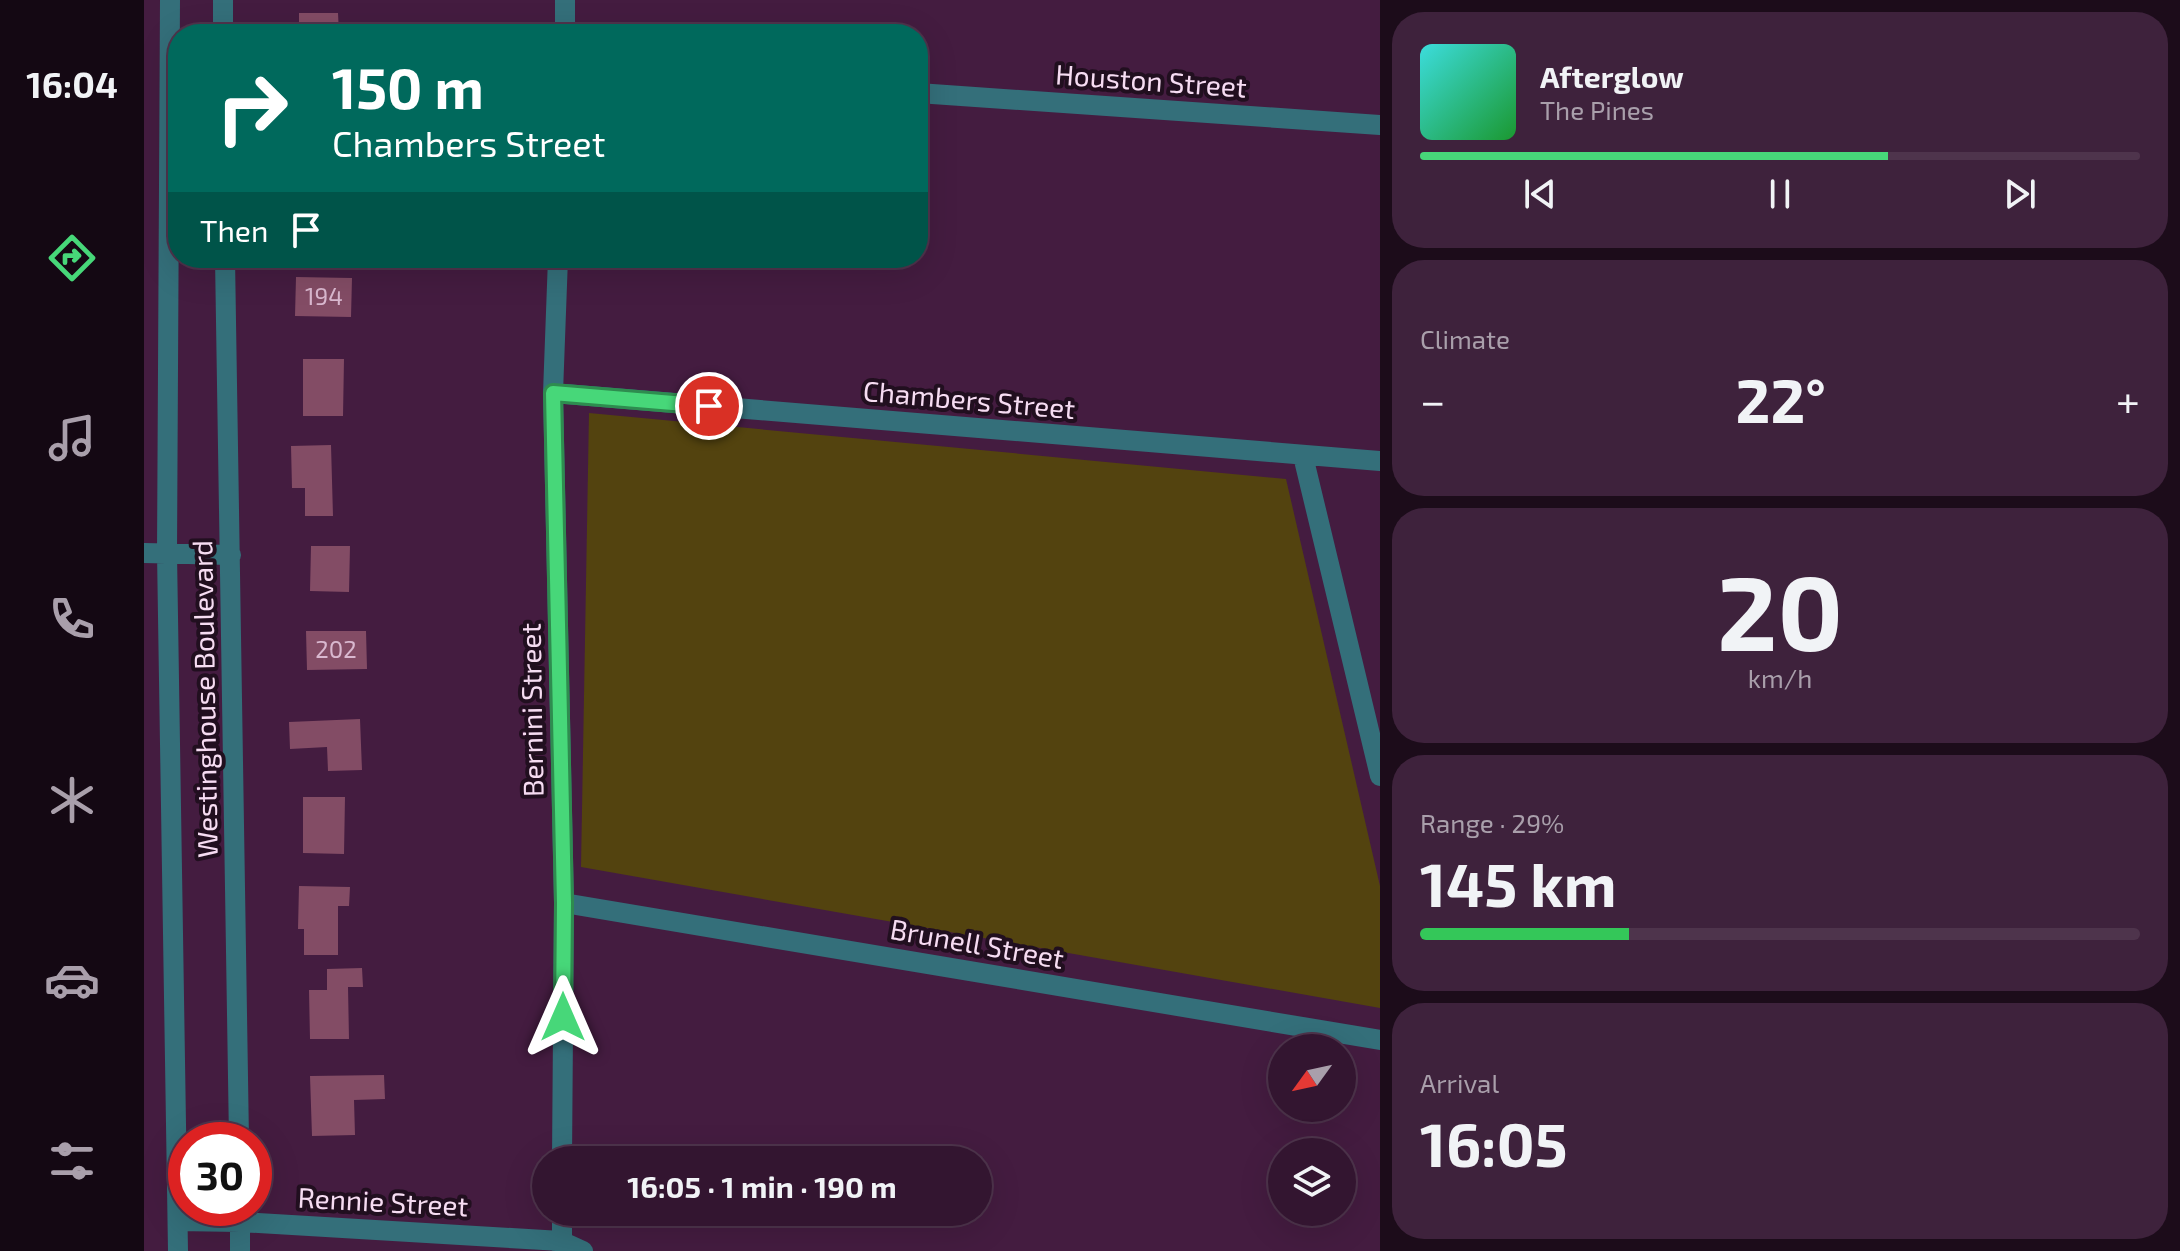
<!DOCTYPE html>
<meta charset="utf-8">
<style>
:root{--surface:#331530;--page:#3e223c;--text:#f1f3f6;--muted:#a99fab;--line:#4e344c;--accent:#47d779}
body{margin:0;font-family:"Exo 2",sans-serif;background:var(--page);color:var(--text);height:100vh;display:flex;flex-direction:column;font-size:30px;white-space:nowrap}
*{box-sizing:border-box;margin:0}
p{font-size:26px;color:var(--muted)}
.icon{flex:none;width:44px;height:44px;fill:none;stroke:currentColor;stroke-width:2;stroke-linecap:round;stroke-linejoin:round}
.map{position:relative;flex:1;overflow:hidden}
.drawer{display:flex;flex-direction:column;gap:12px;padding:12px;background:#1c0c1a;width:800px}
.drawer>*{flex:none}
.top-card{position:absolute;left:24px;top:24px;width:760px;height:244px;border-radius:32px;box-shadow:0 8px 32px #0002,0 0 0 2px var(--line);background:#00695c;color:#fff;overflow:hidden}
.needle{width:52px;rotate:237deg}
.tools{position:absolute;left:1124px;top:1034px;display:grid;gap:16px}
.tools a{display:grid;place-items:center;width:88px;height:88px;border-radius:50%;background:var(--surface);box-shadow:0 8px 32px #0002,0 0 0 2px var(--line);font-size:40px}
.speed{position:absolute;left:24px;top:1122px;display:flex;gap:16px;font-size:40px;font-weight:700;text-align:center}
.speed>*{display:grid;place-content:center;width:104px;height:104px;border-radius:50%;background:var(--surface);box-shadow:0 8px 32px #0002,0 0 0 2px var(--line);line-height:1}
.speed .limit{border:12px solid #d22;background:#fff;color:#111}
.pin{position:absolute;display:grid;place-items:center;width:68px;height:68px;color:#fff;margin:-34px;border:4px solid #fff;border-radius:50%;box-shadow:0 2px 8px #0007}
.me{position:absolute;width:88px;margin:-44px;rotate:0deg;stroke-linejoin:round;filter:drop-shadow(0 0 6px #0008)}
.turn{display:flex;align-items:center;gap:28px;height:168px;padding:0 32px;font-size:36px}
.turn .icon{width:104px;height:104px;stroke-width:2.5}
.turn b{display:block;font-size:56px;line-height:68px}
.then{display:flex;align-items:center;height:76px;padding:0 32px;background:#0003;gap:16px;font-size:30px}
.big{font-size:60px;font-weight:700;line-height:1.1}
.drawer .card{flex:1;display:flex;flex-direction:column;justify-content:center;gap:12px;min-width:0;padding:0 28px;border-radius:32px;background:var(--page)}
.drawer .dial{align-items:center;gap:0}
.dial b{font-size:104px;line-height:1}
.song{display:flex;align-items:center;gap:24px}
.cover{width:96px;height:96px;border-radius:12px;background:linear-gradient(135deg,hsl(180 70% 55%),hsl(130 70% 35%))}
.played{height:8px;border-radius:4px;background:linear-gradient(90deg,var(--accent) 65%,var(--line) 65%)}
.keys{display:flex;justify-content:space-around;direction:ltr}
.heat{display:flex;justify-content:space-between;align-items:center;font-size:44px;direction:ltr}
.charge{height:12px;border-radius:6px;background:linear-gradient(90deg,#34c759 29%,var(--line) 0)}
.trip{position:absolute;left:388px;top:1146px;width:460px;height:80px;border-radius:40px;background:var(--surface);box-shadow:0 8px 32px #0002,0 0 0 2px var(--line);font-weight:700;line-height:80px;text-align:center}
main{display:flex;flex:1;min-height:0}
.menu{display:flex;flex-direction:column;width:144px;justify-content:space-around;align-items:center;background:#140813;color:var(--muted)}
.menu .icon{width:56px;height:56px}
.menu .on{color:var(--accent)}
.menu b{font-size:36px;color:var(--text)}
.map>svg:first-child{display:block}
.green{fill:#53430f}
.building{fill:#834c65}
.lines{fill:none;stroke-linecap:round;stroke-linejoin:round}
.minor{stroke:#346f7a;stroke-width:20}
.route-casing{stroke:#2e8c4f;stroke-width:20}
.route{stroke:#47d779;stroke-width:14}
.labels{text-anchor:middle;stroke-width:8;stroke-linejoin:round;paint-order:stroke}
.number-label{font-size:24px;fill:#d9b8cf}
.street-label{font-size:28px;fill:#f6dcf2;stroke:#210f1f}
</style>
<main>
<nav class="menu">
<b>16:04</b>
<svg class="icon on" aria-label="directions" viewBox="0 0 24 24"><path d="M12 3l9 9-9 9-9-9zM9 14v-3h6M13 9l2 2-2 2"/></svg>
<svg class="icon" aria-label="music" viewBox="0 0 24 24"><path d="M9 18V5l10-2v13"/><circle cx="6" cy="18" r="3"/><circle cx="16" cy="16" r="3"/></svg>
<svg class="icon" aria-label="phone" viewBox="0 0 24 24"><path d="M5 4h4l2 5-3 2q2 4 5 5l2-3 5 2v4C11 20 4 13 5 4z"/></svg>
<svg class="icon" aria-label="climate" viewBox="0 0 24 24"><path d="M12 3v18M4 7l16 10M4 17L20 7"/></svg>
<svg class="icon" aria-label="car" viewBox="0 0 24 24"><path d="M5 17H2v-5l4-1 3-4h7l3 4 3 1v5h-3M9 17h6M6 11h13"/><circle cx="7" cy="17" r="2"/><circle cx="17" cy="17" r="2"/></svg>
<svg class="icon" aria-label="filters" viewBox="0 0 24 24"><path d="M4 7h16M4 17h16"/><circle cx="9" cy="7" r="2"/><circle cx="15" cy="17" r="2"/></svg>
</nav>
<div class="map">
<svg width="1236" height="1251" viewBox="0 0 1236 1251">
<rect width="100%" height="100%" fill="#441c40"/>
<path class="green" d="M445,413L1142,479L1236,886V1008L437,867Z"/>
<path class="building" d="M155,13H194L195,34H155Z
M152,277L208,278L207,317L151,316Z
M159,359H200L199,416H159Z
M187,445L189,516H161V488H148L147,446Z
M167,546H206L205,592L166,591Z
M162,631H222L223,669L163,670Z
M216,719L218,770L184,771L183,747L146,749L145,722Z
M159,797H201L200,854L159,853Z
M155,886L206,887L205,906H194V955H160V929H154Z
M218,968L219,987H204L205,1039H166L165,990H183V969Z
M240,1075L241,1099L210,1100L211,1135L168,1136L166,1076Z"/>
<g class="lines">
<path class="minor" d="M26,0L23,553L34,1251
M79,0V34
M421,0V34
M774,93L1236,125
M81,258L95,1140
M414,258L409,393L420,903L418,1160
M409,393L1236,461
M1159,456L1236,776
M0,553L87,555
M420,903L1236,1040
M418,1212V1251
M34,1221L96,1222L417,1241L439,1251
M96,1251V1208"/>
</g>
<g class="lines">
<g class="route-casing">
<path id="route" d="M419,1017L420,903L409,393L565,406"/>
</g>
<use href="#route" class="route"/>
</g>
<g class="labels">
<g class="number-label">
<text x="180" y="305">194</text>
<text x="192" y="658">202</text>
</g>
<g class="street-label">
<text transform="translate(1007 81) rotate(4)" y="10">Houston Street</text>
<text transform="translate(825 400) rotate(5)" y="10">Chambers Street</text>
<text transform="translate(61 699) rotate(-91)" y="10">Westinghouse Boulevard</text>
<text transform="translate(388 710) rotate(-91)" y="10">Bernini Street</text>
<text transform="translate(833 944) rotate(10)" y="10">Brunell Street</text>
<text transform="translate(239 1202) rotate(3)" y="10">Rennie Street</text>
</g>
</g>
</svg>
<div class="tools">
<a><svg class="needle" viewBox="-14 -14 28 28"><path d="M0-13l5 13h-10z" fill="#e53935"/><path d="M0 13l5-13h-10z" fill="#a99fab"/></svg></a>
<a><svg class="icon" aria-label="layers" viewBox="0 0 24 24"><path d="M12 4l9 5-9 5-9-5zM3 14l9 5 9-5"/></svg></a>
</div>
<div class="speed"><div class="limit">30</div></div>
<div class="pin" style="left:565px;top:406px;background:#d93025"><svg class="icon" aria-label="arrive" viewBox="0 0 24 24"><path d="M6 21V4h12l-3 4 3 4H6"/></svg></div>
<svg class="me" style="left:419px;top:1017px" viewBox="-20 -20 40 40"><path d="M0-17L14 15 0 8-14 15z" fill="#47d779" stroke="#fff" stroke-width="4"/></svg>
<div class="trip">16:05 · 1 min · 190 m</div>
<div class="top-card">
<div class="turn"><svg class="icon" aria-label="right" viewBox="0 0 24 24"><path d="M7 20v-9h11M14 6l5 5-5 5"/></svg><div><b>150 m</b>Chambers Street</div></div>
<div class="then">Then<svg class="icon" aria-label="arrive" viewBox="0 0 24 24"><path d="M6 21V4h12l-3 4 3 4H6"/></svg></div>
</div>
</div>
<section class="drawer">
<div class="card">
<div class="song"><i class="cover"></i><div><b>Afterglow</b><p>The Pines</p></div></div>
<div class="played"></div>
<div class="keys"><svg class="icon" aria-label="previous" viewBox="0 0 24 24"><path d="M18 5L8 12l10 7zM5 5v14"/></svg><svg class="icon" aria-label="pause" viewBox="0 0 24 24"><path d="M8 5v14M16 5v14"/></svg><svg class="icon" aria-label="next" viewBox="0 0 24 24"><path d="M6 5l10 7-10 7zM19 5v14"/></svg></div>
</div>
<div class="card"><p>Climate</p>
<div class="heat"><a>−</a><b class="big">22°</b><a>+</a></div>
</div>
<div class="card dial"><b>20</b><p>km/h</p></div>
<div class="card"><p>Range · 29%</p><b class="big">145 km</b><div class="charge"></div></div>
<div class="card"><p>Arrival</p><b class="big">16:05</b></div>
</section>
</main>
